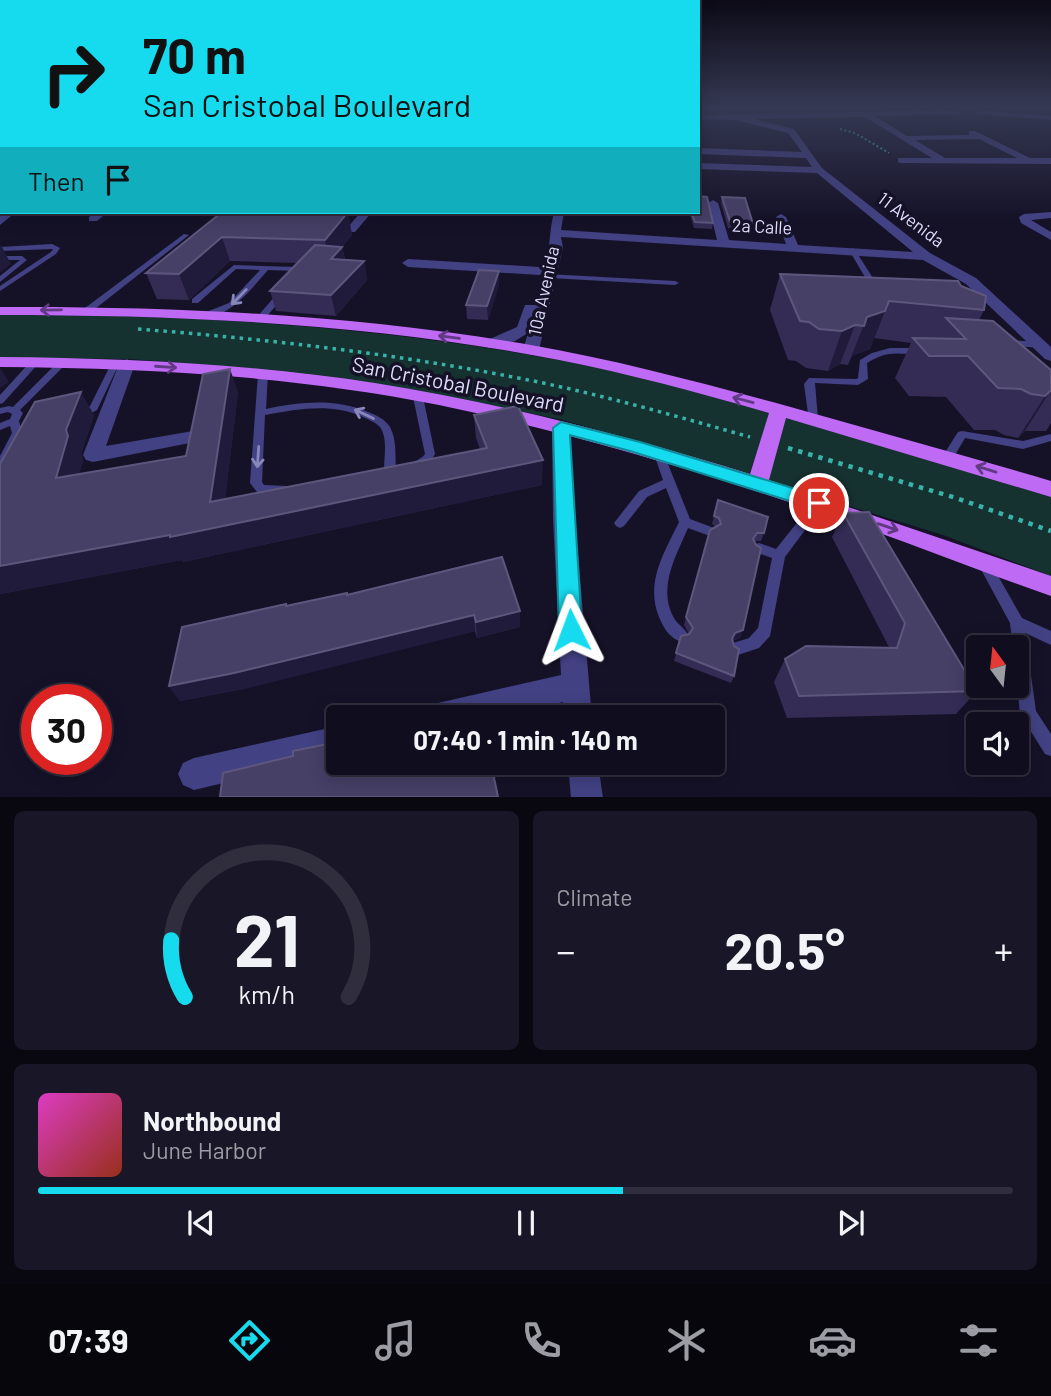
<!DOCTYPE html>
<meta charset="utf-8">
<style>
:root{--surface:#100e1e;--page:#191727;--text:#f1f3f6;--muted:#9c9ca4;--line:#302e3c;--accent:#16dbee}
body{margin:0;font-family:Barlow,sans-serif;background:var(--page);color:var(--text);height:100vh;display:flex;flex-direction:column;font-size:26px;white-space:nowrap}
*{box-sizing:border-box;margin:0}
p{font-size:23px;color:var(--muted)}
.icon{flex:none;width:38px;height:38px;fill:none;stroke:currentColor;stroke-width:2;stroke-linecap:round;stroke-linejoin:round}
.map{position:relative;height:797px;overflow:hidden}
.sheet{display:flex;flex-direction:column;gap:14px;padding:14px;background:#090810;flex:1}
.sheet>*{flex:none}
.guide{position:absolute;left:0px;top:0px;width:700px;height:214px;box-shadow:0 4px 18px #0003,0 0 0 2px var(--line);background:#16dbee;color:#111;overflow:hidden}
.needle{width:46px;rotate:345deg}
.fabs{position:absolute;left:966px;top:635px;display:grid;gap:14px}
.fabs a{display:grid;place-items:center;width:63px;height:63px;border-radius:7px;background:var(--surface);box-shadow:0 4px 18px #0003,0 0 0 2px var(--line);font-size:35px}
.speed{position:absolute;left:21px;top:684px;display:flex;gap:14px;font-size:35px;font-weight:700;text-align:center}
.speed>*{display:grid;place-content:center;width:91px;height:91px;border-radius:50%;background:var(--surface);box-shadow:0 4px 18px #0003,0 0 0 2px var(--line);line-height:1}
.speed .limit{border:10px solid #d22;background:#fff;color:#111}
.pin{position:absolute;display:grid;place-items:center;width:60px;height:60px;color:#fff;margin:-30px;border:4px solid #fff;border-radius:50%;box-shadow:0 2px 7px #0007}
.me{position:absolute;width:77px;margin:-38px;rotate:357deg;stroke-linejoin:round;filter:drop-shadow(0 0 5px #0008)}
.turn{display:flex;align-items:center;gap:24px;height:147px;padding:0 28px;font-size:32px}
.turn .icon{width:91px;height:91px;stroke-width:2.5}
.turn b{display:block;font-size:49px;line-height:60px}
.then{display:flex;align-items:center;height:66px;padding:0 28px;background:#0003;gap:14px;font-size:26px}
.big{font-size:52px;font-weight:700;line-height:1.1}
.sheet .widget{flex:1;display:flex;flex-direction:column;justify-content:center;gap:10px;min-width:0;padding:0 24px;border-radius:10px;background:var(--page)}
.sheet .dial{align-items:center;gap:0}
.dial svg{height:182px;overflow:visible;fill:none;stroke:var(--line);stroke-width:7;stroke-linecap:round;text-anchor:middle}
.dial text{fill:var(--text);stroke:none}
.song{display:flex;align-items:center;gap:21px}
.cover{width:84px;height:84px;border-radius:10px;background:linear-gradient(135deg,hsl(310 70% 55%),hsl(10 70% 35%))}
.played{height:7px;border-radius:4px;background:linear-gradient(90deg,var(--accent) 60%,var(--line) 60%)}
.keys{display:flex;justify-content:space-around;direction:ltr}
.heat{display:flex;justify-content:space-between;align-items:center;font-size:38px;direction:ltr}
.sheet .tiles{flex:1;display:grid;gap:14px;grid-template-columns:1fr 1fr}
.widget:last-child{grid-column:span 2}
.trip{position:absolute;left:326px;top:705px;width:399px;height:70px;border-radius:7px;background:var(--surface);box-shadow:0 4px 18px #0003,0 0 0 2px var(--line);font-weight:700;line-height:70px;text-align:center}
.dock{display:flex;height:112px;justify-content:space-around;align-items:center;background:#06060c;color:var(--muted)}
.dock .icon{width:49px;height:49px}
.dock .on{color:var(--accent)}
.dock b{font-size:32px;color:var(--text)}
.map>svg:first-child{display:block}
.green{fill:#153130}
.lines{fill:none;stroke-linecap:round;stroke-linejoin:round}
.path-far2{stroke:#39b2a9;stroke-width:2;stroke-dasharray:2 2.5;stroke-linecap:butt}
.path-far1{stroke:#39b2a9;stroke-width:3.5;stroke-dasharray:3.5 5;stroke-linecap:butt}
.path{stroke:#39b2a9;stroke-width:4.5;stroke-dasharray:4.5 6;stroke-linecap:butt}
.service{fill:#424183;fill-rule:evenodd}
.minor{fill:#424183;fill-rule:evenodd}
.primary{fill:#bf6af4;fill-rule:evenodd}
.wall{fill:#342c54}
.shaded-wall{fill:#201a3b}
.building{fill:#463f66;stroke:#5e577d;stroke-width:2}
.oneway{stroke:#8986b9}
.oneway2{stroke:#613a84}
.route{fill:#16dbee;stroke:#0e8e9b;stroke-width:2}
.labels{text-anchor:middle;stroke-width:7;stroke-linejoin:round;paint-order:stroke}
.far-street-label{font-size:18px;fill:#dfdbfc;stroke:#151228}
.street-label{font-size:21px;fill:#dfdbfc;stroke:#151228}
</style>
<div class="map">
<svg width="1051" height="798" viewBox="0 0 1051 798">
<rect width="100%" height="100%" fill="#151228"/>
<path class="green" d="M698,108H875L715,114H698Z
M0,313C189,315 378,326 564,361C634,373 702,394 770,413L749,475L563,420L414,390L267,370L130,359L0,358Z
M785,417L1051,496V576L943,535L767,481Z"/>
<g class="lines">
<path class="path-far2" d="M840,129L855,133L889,153"/>
<path class="path-far1" d="M138,329C264,339 389,353 513,377C593,392 672,415 750,437"/>
<path class="path" d="M788,448L956,498L1051,531"/>
<path class="service" d="M912,108H916L925,112L922,113Z
M930,108H935L946,112L943,113Z
M184,234L189,235L91,312H85V308Z
M52,244L60,248L56,254L0,291V286L51,252L53,249L0,251V247Z
M852,248L855,250L880,289L879,291H873L872,289L849,250Z
M0,256H22L27,260L0,282V276L20,260H0Z
M234,265L297,267L304,270L301,275H298L294,273L296,271L268,270C250,290 230,318 201,318V314L229,303L260,270L236,269L198,303H192V299Z
M547,274L675,281L679,283L675,285L550,278H547Z
M277,294H283L284,296L262,322H256V318Z
M1008,340L1042,342L1046,345L1042,348L1005,345L1004,343L1005,341Z
M890,348H918L922,351C913,356 900,352 889,354C881,355 874,359 867,363L868,379L858,385L815,383L818,419L813,422L809,421L804,384L809,378L856,379L858,378L860,360L872,353Z
M35,359L39,362L38,364L3,403L0,404V395L32,360Z
M62,360L65,361L66,363L65,365L20,410L23,413L19,421L22,433L5,467L4,470L0,471V456L12,433L10,426L0,430V423L10,419L12,414L8,412L0,414V408L9,406L13,407L59,361Z
M115,361L119,364L97,410L84,417H76L75,415L90,406L111,364Z
M263,371L268,374L266,409C301,402 334,398 368,412C376,415 385,419 390,427C397,440 395,456 396,470L394,473H386L384,470C384,457 388,438 380,427C375,422 367,419 361,416C330,403 298,409 265,415L262,482L264,485L287,486L289,489L287,492L283,493L257,492L250,483L258,374Z
M418,394L423,397L435,454C431,462 425,470 415,467L414,464C416,459 422,459 425,454L413,397Z
M962,431L1023,441L1051,434V441L1023,449L965,438L952,460H944L943,457L944,454L958,432Z
M659,450L663,451L664,454L690,519L714,528L716,531L714,534L710,536L688,528C676,556 657,588 674,618C678,625 685,628 688,635L686,640L681,642C669,637 664,629 659,617C645,583 664,553 679,522L666,488L647,497L624,526L620,528L616,526L614,523L639,491L663,480L654,454L655,451Z
M819,499L823,500L825,503L823,506L785,557L770,636L759,648L738,655L733,653L731,648L733,643L749,638L758,628L772,558L755,552L753,548L755,544L759,543L776,549L815,500Z
M984,559L989,560L1022,618L1051,631V645L1025,633L1036,711L1051,734V756L1045,754L1020,714L1017,684V648H1013L1010,623L978,564L979,560Z"/>
<path class="minor" d="M958,110L961,114L875,116L907,136L969,135V131H975L1030,158H1051V164L901,163L898,162V158H932L865,117L754,119L794,129L822,168L930,253L976,278L1051,347V361L1045,359L966,284L923,260L561,237L563,248L539,350L531,355L523,350L528,333L515,341L489,348L481,343L517,327L525,305H535L544,273L539,275L408,267L402,263L408,259L539,267L545,270C550,250 549,232 554,212H564L561,230L717,240L708,203L713,200L718,203L729,240L786,244L776,217L781,214L786,217L798,245L913,252L817,173L698,169V163L812,167L806,158L698,154V148L802,152L788,133L736,120L698,119V115ZM979,139L1017,158H945L915,140Z
M979,110L1051,116V120L976,114Z
M0,125H2V129H0Z
M0,160H2V166H0Z
M0,179H2V185H0Z
M5,212H16L0,225V216Z
M96,212H108L97,221H89V217Z
M361,212H372L355,232H347V228Z
M1051,212V218L1031,220L1051,232V240L1021,223L1019,217L1024,214Z
M127,359L135,364L106,446L193,431L200,433L202,437L200,441L93,462L86,460L83,455L119,364Z
M561,422L568,424L570,428L575,519L592,718H563V702L500,718H424L428,708L438,703L561,675L553,519L552,428L554,424Z
M338,726V756L194,790L183,785L178,774L183,763L194,758Z
M568,763H598L603,798H571Z"/>
<path class="primary" d="M0,307C178,306 355,315 531,345C617,360 702,383 787,406C875,431 963,455 1051,481V497L786,418L769,480L1051,576V596C979,571 908,542 836,518C706,473 574,433 439,405C294,376 147,368 0,367V357C125,358 251,364 375,383C502,403 627,436 750,474L769,413C700,393 630,374 559,360C374,324 187,315 0,315Z"/>
</g>
<path class="wall" d="M722,197L753,224L752,230L728,228L721,203Z
M222,212H348L352,235L342,247L345,259L364,261L367,280L336,316L276,311L270,291L298,263L230,261L189,300L157,299L146,273Z
M689,212H698L713,223L712,229L694,228Z
M499,271V285L488,320L467,319L466,305Z
M780,274L984,310L979,320L1051,370V423L1046,431H1025L1018,438L1004,435L995,430H974L946,397L909,396L895,378L911,343L874,338L870,349L852,356L848,365L840,364L828,371L806,368L796,361L788,360L770,310Z
M238,392L225,499L480,449L476,438L474,415L542,485L183,562L182,560L0,594L94,415L81,454L83,460L79,474L186,456Z
M718,500L764,533L761,541H754L743,630L740,638L732,641L734,676L731,683L674,661L681,636L689,634L684,625L710,530L716,527L712,524Z
M843,513L977,691L956,714L787,718L774,682L785,659L889,648V647L832,537Z
M348,595L520,611V627L477,638L475,631L243,689L180,701L169,686L286,604L287,606Z"/>
<path class="shaded-wall" d="M348,212L352,235L342,247L346,265L330,264L325,240Z
M222,237L230,261L189,300L179,274Z
M1,245L11,264L0,273V246Z
M364,261L367,280L336,316L331,295Z
M499,271V285L488,320L487,306Z
M885,311L870,349L852,356L848,365L867,317Z
M855,325L840,364L828,371L842,331Z
M0,368L9,382L0,388Z
M230,369L238,392L222,526L543,460L542,485L183,562L182,560L0,594V566L210,502Z
M1051,390L1025,431L1018,438L1045,396Z
M81,392L94,415L81,454L83,460L72,502L56,478L66,430Z
M520,611V627L477,638L476,622Z
M474,615L475,631L243,689L180,701L169,686Z
M743,630L740,638L732,640V639L735,633Z"/>
<path class="building" d="M698,196L707,197L713,223L695,222L691,212H698Z
M722,197L745,198L753,224L730,222Z
M222,212H348L325,240L222,237L179,274L146,273Z
M315,245L342,247L331,259L364,261L331,295L270,291Z
M479,270L499,271L487,306L466,305Z
M780,274L958,281L961,286L986,296L984,310L889,301L885,311L867,317L864,326L855,325L842,331L819,329L809,322L800,321Z
M946,318L993,321L1051,370V390L1045,396L1031,394L1021,389L998,388L968,356H929L913,338L966,339Z
M230,369L210,502L487,448L474,415L518,406L543,460L170,537V535L0,566V464L35,402L81,392L66,430L68,436L56,478L186,456L203,374Z
M718,500L768,517L764,533H757L753,539L756,545L761,548L743,630L735,633L732,639L734,646L739,649L734,676L676,653L681,636L689,634L693,628L686,617L710,530L721,524L719,518L714,516Z
M869,512L977,691L799,696L785,659L806,646L897,648L905,623L843,513Z
M502,557L520,611L476,622L474,615L234,673L169,686L182,627L286,604V606L347,593V595Z
M465,704H479L482,718H411Z
M338,737V763H491L498,797H220L223,773L293,756V751L332,743L334,739Z"/>
<defs><path id="oneway-shaft" d="M-6 0H5M1.5-3L5.5 0L1.5 3" fill="none" stroke-width="1.6" stroke-linecap="round" stroke-linejoin="round" transform="scale(1.75)"/></defs>
<g class="oneway">
<use href="#oneway-shaft" transform="translate(239 297) rotate(134)"/>
<use href="#oneway-shaft" transform="translate(364 414) rotate(-155)"/>
<use href="#oneway-shaft" transform="translate(258 457) rotate(94)"/>
</g>
<g class="oneway2">
<use href="#oneway-shaft" transform="translate(51 310) rotate(179)"/>
<use href="#oneway-shaft" transform="translate(449 337) rotate(-172)"/>
<use href="#oneway-shaft" transform="translate(166 367) rotate(4)"/>
<use href="#oneway-shaft" transform="translate(743 400) rotate(-165)"/>
<use href="#oneway-shaft" transform="translate(986 469) rotate(-163)"/>
<use href="#oneway-shaft" transform="translate(888 527) rotate(19)"/>
</g>
<linearGradient id="sky" x2="0" y2="1"><stop stop-color="#0c0a16"/><stop offset="0.49" stop-color="#353953"/><stop offset="1" stop-color="#353953" stop-opacity="0"/></linearGradient>
<rect width="1051" height="219" fill="url(#sky)"/>
<path class="route" d="M561,422L640,442L819,496L826,498L829,503L826,508L819,510L630,451L570,435L582,630L579,638L571,641L562,638L559,630L553,428Z"/>
<g class="labels">
<g class="far-street-label">
<text transform="translate(911 220) rotate(37)" y="6">11 Avenida</text>
<text transform="translate(762 227) rotate(3)" y="6">2a Calle</text>
<text transform="translate(544 291) rotate(-78)" y="6">10a Avenida</text>
</g>
<g class="street-label">
<text transform="translate(458 385) rotate(11)" y="7">San Cristobal Boulevard</text>
</g>
</g>
</svg>
<div class="fabs">
<a><svg class="needle" viewBox="-14 -14 28 28"><path d="M0-13l5 13h-10z" fill="#e53935"/><path d="M0 13l5-13h-10z" fill="#9c9ca4"/></svg></a>
<a><svg class="icon" aria-label="sound" viewBox="0 0 24 24"><path d="M4 9h4l5-4v14l-5-4H4zM17 9q2 3 0 6"/></svg></a>
</div>
<div class="speed"><div class="limit">30</div></div>
<div class="pin" style="left:819px;top:503px;background:#d93025"><svg class="icon" aria-label="arrive" viewBox="0 0 24 24"><path d="M6 21V4h12l-3 4 3 4H6"/></svg></div>
<svg class="me" style="left:571px;top:630px" viewBox="-20 -20 40 40"><path d="M0-17L14 15 0 8-14 15z" fill="#16dbee" stroke="#fff" stroke-width="4"/></svg>
<div class="trip">07:40 · 1 min · 140 m</div>
<div class="guide">
<div class="turn"><svg class="icon" aria-label="right" viewBox="0 0 24 24"><path d="M7 20v-9h11M14 6l5 5-5 5"/></svg><div><b>70 m</b>San Cristobal Boulevard</div></div>
<div class="then">Then<svg class="icon" aria-label="arrive" viewBox="0 0 24 24"><path d="M6 21V4h12l-3 4 3 4H6"/></svg></div>
</div>
</div>
<section class="sheet">
<div class="tiles">
<div class="widget dial"><svg viewBox="0 0 100 80">
<path d="M14 69A42 42 0 1 1 86 69"/>
<path d="M14 69A42 42 0 0 1 8 44" stroke="#16dbee"/>
<text x="50" y="56" font-size="32" font-weight="700">21</text>
<text x="50" y="72" font-size="11">km/h</text>
</svg></div>
<div class="widget"><p>Climate</p>
<div class="heat"><a>−</a><b class="big">20.5°</b><a>+</a></div>
</div>
<div class="widget">
<div class="song"><i class="cover"></i><div><b>Northbound</b><p>June Harbor</p></div></div>
<div class="played"></div>
<div class="keys"><svg class="icon" aria-label="previous" viewBox="0 0 24 24"><path d="M18 5L8 12l10 7zM5 5v14"/></svg><svg class="icon" aria-label="pause" viewBox="0 0 24 24"><path d="M8 5v14M16 5v14"/></svg><svg class="icon" aria-label="next" viewBox="0 0 24 24"><path d="M6 5l10 7-10 7zM19 5v14"/></svg></div>
</div>
</div>
</section>
<nav class="dock">
<b>07:39</b>
<svg class="icon on" aria-label="directions" viewBox="0 0 24 24"><path d="M12 3l9 9-9 9-9-9zM9 14v-3h6M13 9l2 2-2 2"/></svg>
<svg class="icon" aria-label="music" viewBox="0 0 24 24"><path d="M9 18V5l10-2v13"/><circle cx="6" cy="18" r="3"/><circle cx="16" cy="16" r="3"/></svg>
<svg class="icon" aria-label="phone" viewBox="0 0 24 24"><path d="M5 4h4l2 5-3 2q2 4 5 5l2-3 5 2v4C11 20 4 13 5 4z"/></svg>
<svg class="icon" aria-label="climate" viewBox="0 0 24 24"><path d="M12 3v18M4 7l16 10M4 17L20 7"/></svg>
<svg class="icon" aria-label="car" viewBox="0 0 24 24"><path d="M5 17H2v-5l4-1 3-4h7l3 4 3 1v5h-3M9 17h6M6 11h13"/><circle cx="7" cy="17" r="2"/><circle cx="17" cy="17" r="2"/></svg>
<svg class="icon" aria-label="filters" viewBox="0 0 24 24"><path d="M4 7h16M4 17h16"/><circle cx="9" cy="7" r="2"/><circle cx="15" cy="17" r="2"/></svg>
</nav>
